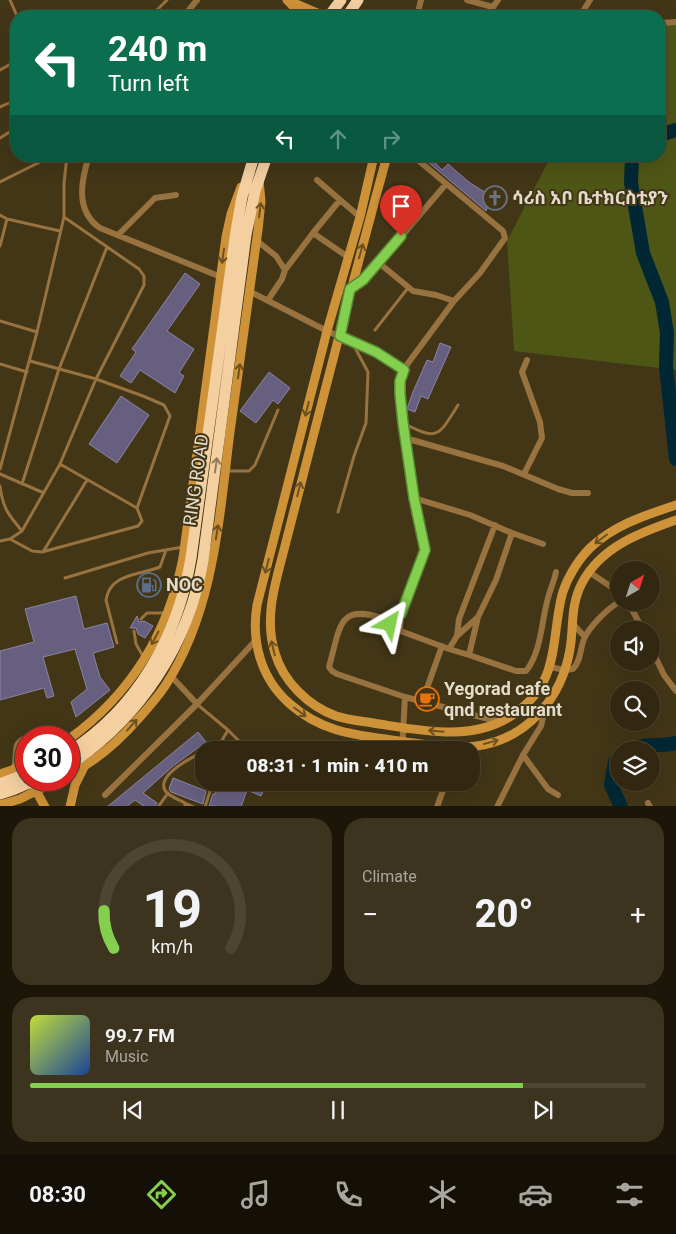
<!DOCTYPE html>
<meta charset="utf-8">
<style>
:root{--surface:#322811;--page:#3d341f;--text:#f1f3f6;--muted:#a8a69f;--line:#4d4431;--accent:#84cf4d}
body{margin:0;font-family:Roboto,"Noto Sans Ethiopic",sans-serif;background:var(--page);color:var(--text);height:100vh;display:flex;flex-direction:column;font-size:19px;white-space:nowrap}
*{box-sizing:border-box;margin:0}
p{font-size:16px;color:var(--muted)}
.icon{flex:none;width:28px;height:28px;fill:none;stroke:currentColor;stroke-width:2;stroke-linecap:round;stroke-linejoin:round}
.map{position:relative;height:806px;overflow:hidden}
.details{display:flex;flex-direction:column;gap:12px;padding:12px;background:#1c1609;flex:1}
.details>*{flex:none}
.guide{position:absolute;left:10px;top:10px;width:656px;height:152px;border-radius:20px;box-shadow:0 5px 20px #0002,0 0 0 1px var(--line);background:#0b6e4f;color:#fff;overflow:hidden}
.needle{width:32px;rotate:39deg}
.controls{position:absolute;left:610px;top:561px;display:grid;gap:10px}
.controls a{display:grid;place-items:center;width:50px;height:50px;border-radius:50%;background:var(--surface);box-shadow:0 5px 20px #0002,0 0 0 1px var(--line);font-size:25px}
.speed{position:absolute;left:15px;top:726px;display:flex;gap:10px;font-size:25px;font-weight:700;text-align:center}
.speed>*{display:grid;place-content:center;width:65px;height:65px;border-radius:50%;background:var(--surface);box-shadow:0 5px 20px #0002,0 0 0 1px var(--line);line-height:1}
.speed .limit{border:8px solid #d22;background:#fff;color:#111}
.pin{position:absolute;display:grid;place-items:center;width:42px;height:42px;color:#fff;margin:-51px -21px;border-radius:50% 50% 50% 0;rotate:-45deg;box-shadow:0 0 5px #0007}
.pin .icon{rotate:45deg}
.me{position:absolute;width:55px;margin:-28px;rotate:36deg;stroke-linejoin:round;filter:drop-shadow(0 0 4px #0008)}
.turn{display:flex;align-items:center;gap:18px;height:105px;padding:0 15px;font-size:22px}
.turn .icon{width:65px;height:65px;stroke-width:2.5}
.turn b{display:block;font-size:35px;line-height:42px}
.lanes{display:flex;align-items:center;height:48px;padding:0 15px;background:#0003;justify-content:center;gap:25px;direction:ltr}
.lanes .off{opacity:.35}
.big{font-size:38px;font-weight:800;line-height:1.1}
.details .widget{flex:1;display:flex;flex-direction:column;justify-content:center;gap:8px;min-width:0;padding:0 18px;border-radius:20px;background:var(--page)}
.details .dial{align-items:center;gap:0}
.dial svg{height:130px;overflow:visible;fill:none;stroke:var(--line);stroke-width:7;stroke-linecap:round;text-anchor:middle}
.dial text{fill:var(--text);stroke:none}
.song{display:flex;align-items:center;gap:15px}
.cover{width:60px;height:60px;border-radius:8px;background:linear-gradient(135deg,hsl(70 70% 55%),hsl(220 70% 35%))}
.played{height:5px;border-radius:2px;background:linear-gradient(90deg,var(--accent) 80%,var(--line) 80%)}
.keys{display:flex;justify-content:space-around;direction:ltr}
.heat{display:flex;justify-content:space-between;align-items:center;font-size:28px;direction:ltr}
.details .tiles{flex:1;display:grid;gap:12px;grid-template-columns:1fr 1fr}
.widget:last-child{grid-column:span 2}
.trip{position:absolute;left:195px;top:741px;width:285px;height:50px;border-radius:20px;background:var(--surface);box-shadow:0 5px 20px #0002,0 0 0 1px var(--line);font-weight:800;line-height:50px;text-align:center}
.menu{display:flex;height:80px;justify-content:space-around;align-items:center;background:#141007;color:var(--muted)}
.menu .icon{width:35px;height:35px}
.menu .on{color:var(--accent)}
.menu b{font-size:22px;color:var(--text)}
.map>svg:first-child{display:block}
.green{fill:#4e5616}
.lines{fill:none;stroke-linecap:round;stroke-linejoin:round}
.river{stroke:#002834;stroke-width:14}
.building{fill:#675f7f;stroke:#8b84a5}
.lane{stroke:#98723f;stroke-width:3}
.street{stroke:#98723f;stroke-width:6}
.secondary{stroke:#ce9239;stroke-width:9}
.highway{stroke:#f4cfa0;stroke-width:11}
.oneway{stroke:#6c5221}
.oneway2{stroke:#927b55}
.route-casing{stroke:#568732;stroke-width:12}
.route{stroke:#84cf4d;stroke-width:9}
.labels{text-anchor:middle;stroke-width:4;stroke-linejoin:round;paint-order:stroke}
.poi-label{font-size:18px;font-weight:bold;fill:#e3dcca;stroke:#423617;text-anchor:start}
.street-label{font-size:18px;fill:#e3dcca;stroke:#423617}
</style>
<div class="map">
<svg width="676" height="807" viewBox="0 0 676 807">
<rect width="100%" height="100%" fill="#423617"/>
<path class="green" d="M660,21L676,23V370L514,351L507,241L551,156H660Z"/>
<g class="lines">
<path class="river" d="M660,135L676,130
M632,156L631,183L643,253L662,302L667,333L666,367L676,459
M633,750C644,742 663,747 676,743
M619,760L615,762L611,785L621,807"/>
</g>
<path class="building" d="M421,156H429L442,170L448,164L470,183L491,196L486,211Z
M185,273L200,284L167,331L194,349L179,373L184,376L175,393L140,370L131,383L120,376L136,352L132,349Z
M440,343L451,347L428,399L421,396L415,412L407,409L413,392L427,360L433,362Z
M269,372L290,388L278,404L273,400L256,423L240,411Z
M121,396L149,415L117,463L89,444Z
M76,596L84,629L107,623L114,647L93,653L100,677L110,690L76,717L71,702L87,689L75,649L43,657L54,696L47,698L44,688L0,700V651L34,642L25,609Z
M137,616L139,622L144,621L153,626L145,638L138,634L136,628H130Z
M198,732L206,742L173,766L143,793L157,803L155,807H145L135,800L126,807H107Z
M173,778L206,791L203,804L171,792L169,789Z
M220,782H267L261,796L247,790L241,807L209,806L213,794H215Z"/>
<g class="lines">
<path class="lane" d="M10,0L17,16
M113,16H120
M151,16L167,0
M0,70L16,61
M0,107L9,103H16
M0,138L16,128
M0,182L52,156
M0,215L7,219L60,231
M0,246L7,219
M0,321L37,332
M375,330L408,288
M30,361L96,379L143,396L164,405L170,416L137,508
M0,364L27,372
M403,423C438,441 438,437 458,405
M0,469L37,332L64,217V183L67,156
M226,471H249L255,465L278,410
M0,474L44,493
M22,484L59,369L107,247
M0,486C3,509 8,514 22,531
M338,512L354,456L366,423L368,372L353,344
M10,539L32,551L42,552L138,526L142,521L137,508L60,464
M0,541L10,539L22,531L60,464L96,379L144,285V276L139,269L64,217
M43,552L87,480
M65,578L148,553L183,547
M141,619L147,613H167
M134,631L136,644L144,658
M117,643L106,600C110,573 141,575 160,567L166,550
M198,705L228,730L248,750
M207,750L218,747
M218,750V747L228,730
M13,767C14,760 14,754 15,747C16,738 33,733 40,729
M185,803L194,807
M158,807L168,793
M185,807V803C179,800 172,797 167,793C152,777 192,757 204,752
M205,807L213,782"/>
<path class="street" d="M467,0L493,7L498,0
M184,16L197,0
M417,16L421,0
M580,16L590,0
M660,23L676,22
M89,156C81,181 75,211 100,228L221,277
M317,180L360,217
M313,233L348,257
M118,235L155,198L176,195
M256,240L276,256L285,270
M379,263L413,291L436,295L454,301
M351,288L363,280L379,263L446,184
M249,291L327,331L376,352L403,370
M268,300L282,279L285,270L313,233L340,200
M405,438L503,466L558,489L572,493H588
M524,474L542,438L540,422L522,372L527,360
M414,498L470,515L512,533
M589,572L619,592
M628,602L643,630
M401,614L390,621V624L395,629L449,649L457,636L478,617L496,580L512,533L543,544
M478,617L469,655L516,671H526C541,652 541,625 547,602C549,592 554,582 556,572
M390,621C338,601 341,624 329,667L332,671L337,674L405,697
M572,623L585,637
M400,631L401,614L425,549L414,498L403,423L400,394V381L403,370L454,301L480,273L505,238L503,231L413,156
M457,636L459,619L495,525
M651,648L664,675L676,691
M449,649L469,655
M550,667L565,670L573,669C581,661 580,649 584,639C589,627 607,609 619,602
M171,676L197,704
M422,702L442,646
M402,750L405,697L500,722
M523,755L548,789L558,795
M105,795L197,704L256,640
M648,803L650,807
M437,807L446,782
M497,807L523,755L541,726L545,709"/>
<path class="secondary" d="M287,0L324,16
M289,2L302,16
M374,156L360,217L327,331L257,605C251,642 261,679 290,704C325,735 362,735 406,742C429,745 453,749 477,746C527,739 562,698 570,649C574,626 570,606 582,583C601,547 639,533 676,520
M387,156C361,250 337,344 313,437C304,472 295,507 286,542C277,578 263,616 275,653C283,681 308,706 336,716C348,720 361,721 373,723C419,730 473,743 514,714C559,683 551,645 561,599C565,581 577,561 590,548C614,525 646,515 676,505
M69,739C131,694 168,634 183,558L226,237L231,214L241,187
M0,774L12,770L26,763
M69,775C96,761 119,741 139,718C148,708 157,698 165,686C214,611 219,519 230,432C239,365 248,298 258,230L261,201L259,180
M34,787L45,807
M0,805L20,799L58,780
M70,807L75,785L84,767"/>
<path class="highway" d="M329,16L341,0
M347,16L358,0
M69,752C137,709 178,636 191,558L236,231L242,197L254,156
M69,765C140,718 189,644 203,560L246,235L255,191L267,156
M0,784L26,774
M0,794L15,789L36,780"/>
</g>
<defs><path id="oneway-shaft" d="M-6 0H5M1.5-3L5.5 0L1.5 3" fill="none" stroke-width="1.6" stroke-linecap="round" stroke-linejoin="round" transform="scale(1.25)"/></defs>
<g class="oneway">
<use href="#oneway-shaft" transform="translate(260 210) rotate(-83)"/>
<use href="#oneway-shaft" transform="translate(361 251) rotate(-74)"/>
<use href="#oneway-shaft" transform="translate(223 256) rotate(98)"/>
<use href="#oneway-shaft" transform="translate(239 371) rotate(-82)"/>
<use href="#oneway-shaft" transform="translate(307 409) rotate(104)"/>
<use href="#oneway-shaft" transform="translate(299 489) rotate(-76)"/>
<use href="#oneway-shaft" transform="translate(217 532) rotate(-81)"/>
<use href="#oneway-shaft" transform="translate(601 539) rotate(143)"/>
<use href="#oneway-shaft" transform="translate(267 566) rotate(104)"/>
<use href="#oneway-shaft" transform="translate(155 638) rotate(118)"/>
<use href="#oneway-shaft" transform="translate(273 648) rotate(-104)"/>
<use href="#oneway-shaft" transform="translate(300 712) rotate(37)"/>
<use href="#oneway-shaft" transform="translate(132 725) rotate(-48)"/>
<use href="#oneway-shaft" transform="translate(436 731) rotate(-175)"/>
<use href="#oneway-shaft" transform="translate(491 742) rotate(-15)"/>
</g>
<use class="oneway2" href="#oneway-shaft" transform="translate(216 465) rotate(-82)"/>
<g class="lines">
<g class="route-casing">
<path id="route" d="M390,624V621L401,614L425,550L414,498L403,423L400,394V381L404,370L376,352L340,336L350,289L363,280L401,236"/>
</g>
<use href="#route" class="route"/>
</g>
<defs>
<g id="church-ring" transform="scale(1.25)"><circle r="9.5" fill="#423617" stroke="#6b7280" stroke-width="1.5"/><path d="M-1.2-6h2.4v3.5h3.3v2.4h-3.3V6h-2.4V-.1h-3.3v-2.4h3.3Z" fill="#6b7280"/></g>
<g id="fuel-ring" transform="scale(1.25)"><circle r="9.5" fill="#423617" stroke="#5c6f8a" stroke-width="1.5"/><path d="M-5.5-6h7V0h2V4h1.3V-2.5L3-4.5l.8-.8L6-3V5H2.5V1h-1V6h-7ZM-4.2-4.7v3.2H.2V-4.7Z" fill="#5c6f8a"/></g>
<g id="cafe-ring" transform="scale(1.25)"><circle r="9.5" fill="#423617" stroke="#e8710a" stroke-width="1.5"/><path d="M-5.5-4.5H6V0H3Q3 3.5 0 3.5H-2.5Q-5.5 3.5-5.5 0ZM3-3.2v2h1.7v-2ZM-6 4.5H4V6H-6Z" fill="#e8710a"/></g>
</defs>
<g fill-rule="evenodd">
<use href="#church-ring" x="495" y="198"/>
<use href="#fuel-ring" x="149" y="585"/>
<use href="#cafe-ring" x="427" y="699"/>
</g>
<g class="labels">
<g class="poi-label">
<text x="512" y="204">ሳሪስ አቦ ቤተክርስቲያን</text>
<text x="166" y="591">NOC</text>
<text x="444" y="695">Yegorad cafe<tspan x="444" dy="21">qnd restaurant</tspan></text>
</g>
<g class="street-label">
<text transform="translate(196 480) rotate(-82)" y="6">RING ROAD</text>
</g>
</g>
</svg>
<div class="controls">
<a><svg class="needle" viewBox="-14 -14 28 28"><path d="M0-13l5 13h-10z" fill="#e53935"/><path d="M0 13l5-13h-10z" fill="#a8a69f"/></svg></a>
<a><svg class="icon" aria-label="sound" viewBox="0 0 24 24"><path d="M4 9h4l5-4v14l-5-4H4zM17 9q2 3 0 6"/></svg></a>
<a><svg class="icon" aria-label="search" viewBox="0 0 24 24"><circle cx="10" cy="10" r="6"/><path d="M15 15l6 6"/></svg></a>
<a><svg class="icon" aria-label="layers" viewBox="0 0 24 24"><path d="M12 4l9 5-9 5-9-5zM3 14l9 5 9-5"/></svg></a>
</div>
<div class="speed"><div class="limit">30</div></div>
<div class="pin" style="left:401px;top:236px;background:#d93025"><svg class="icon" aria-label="arrive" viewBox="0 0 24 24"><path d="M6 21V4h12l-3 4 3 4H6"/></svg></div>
<svg class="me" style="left:390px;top:624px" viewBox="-20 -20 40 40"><path d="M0-17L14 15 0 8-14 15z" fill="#84cf4d" stroke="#fff" stroke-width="4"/></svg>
<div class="trip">08:31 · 1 min · 410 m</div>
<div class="guide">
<div class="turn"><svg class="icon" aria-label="left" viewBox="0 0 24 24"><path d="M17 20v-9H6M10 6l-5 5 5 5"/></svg><div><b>240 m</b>Turn left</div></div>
<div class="lanes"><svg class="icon" aria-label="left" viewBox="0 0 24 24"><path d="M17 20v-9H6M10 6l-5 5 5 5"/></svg><svg class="icon off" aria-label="ahead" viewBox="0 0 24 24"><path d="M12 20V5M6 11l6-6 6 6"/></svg><svg class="icon off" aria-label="right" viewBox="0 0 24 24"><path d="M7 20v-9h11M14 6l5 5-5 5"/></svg></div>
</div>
</div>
<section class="details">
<div class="tiles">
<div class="widget dial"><svg viewBox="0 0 100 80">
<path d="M14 69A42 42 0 1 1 86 69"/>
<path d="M14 69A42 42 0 0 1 8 46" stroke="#84cf4d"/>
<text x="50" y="56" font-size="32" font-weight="700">19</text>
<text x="50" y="72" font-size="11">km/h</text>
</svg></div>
<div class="widget"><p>Climate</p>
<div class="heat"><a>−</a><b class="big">20°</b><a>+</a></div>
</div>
<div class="widget">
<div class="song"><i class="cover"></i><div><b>99.7 FM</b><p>Music</p></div></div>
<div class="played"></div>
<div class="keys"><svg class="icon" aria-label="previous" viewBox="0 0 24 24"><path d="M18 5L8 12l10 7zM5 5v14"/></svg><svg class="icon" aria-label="pause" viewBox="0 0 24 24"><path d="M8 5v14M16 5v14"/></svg><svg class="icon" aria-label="next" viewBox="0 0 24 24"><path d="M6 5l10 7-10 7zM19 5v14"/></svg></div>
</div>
</div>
</section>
<nav class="menu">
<b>08:30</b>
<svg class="icon on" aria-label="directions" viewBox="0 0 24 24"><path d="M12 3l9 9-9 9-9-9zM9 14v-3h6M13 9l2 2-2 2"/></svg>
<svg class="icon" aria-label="music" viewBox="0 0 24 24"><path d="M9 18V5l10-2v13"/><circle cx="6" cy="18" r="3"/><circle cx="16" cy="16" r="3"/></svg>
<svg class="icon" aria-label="phone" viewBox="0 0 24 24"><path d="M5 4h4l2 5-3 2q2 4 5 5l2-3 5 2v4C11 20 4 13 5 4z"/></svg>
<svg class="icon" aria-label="climate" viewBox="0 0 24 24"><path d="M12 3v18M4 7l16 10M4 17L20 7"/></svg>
<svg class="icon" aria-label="car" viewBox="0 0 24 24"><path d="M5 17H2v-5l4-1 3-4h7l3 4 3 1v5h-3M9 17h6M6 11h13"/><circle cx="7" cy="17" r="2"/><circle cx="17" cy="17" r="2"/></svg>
<svg class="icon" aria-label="filters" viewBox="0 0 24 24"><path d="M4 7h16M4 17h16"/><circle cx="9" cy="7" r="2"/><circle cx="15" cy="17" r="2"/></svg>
</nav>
